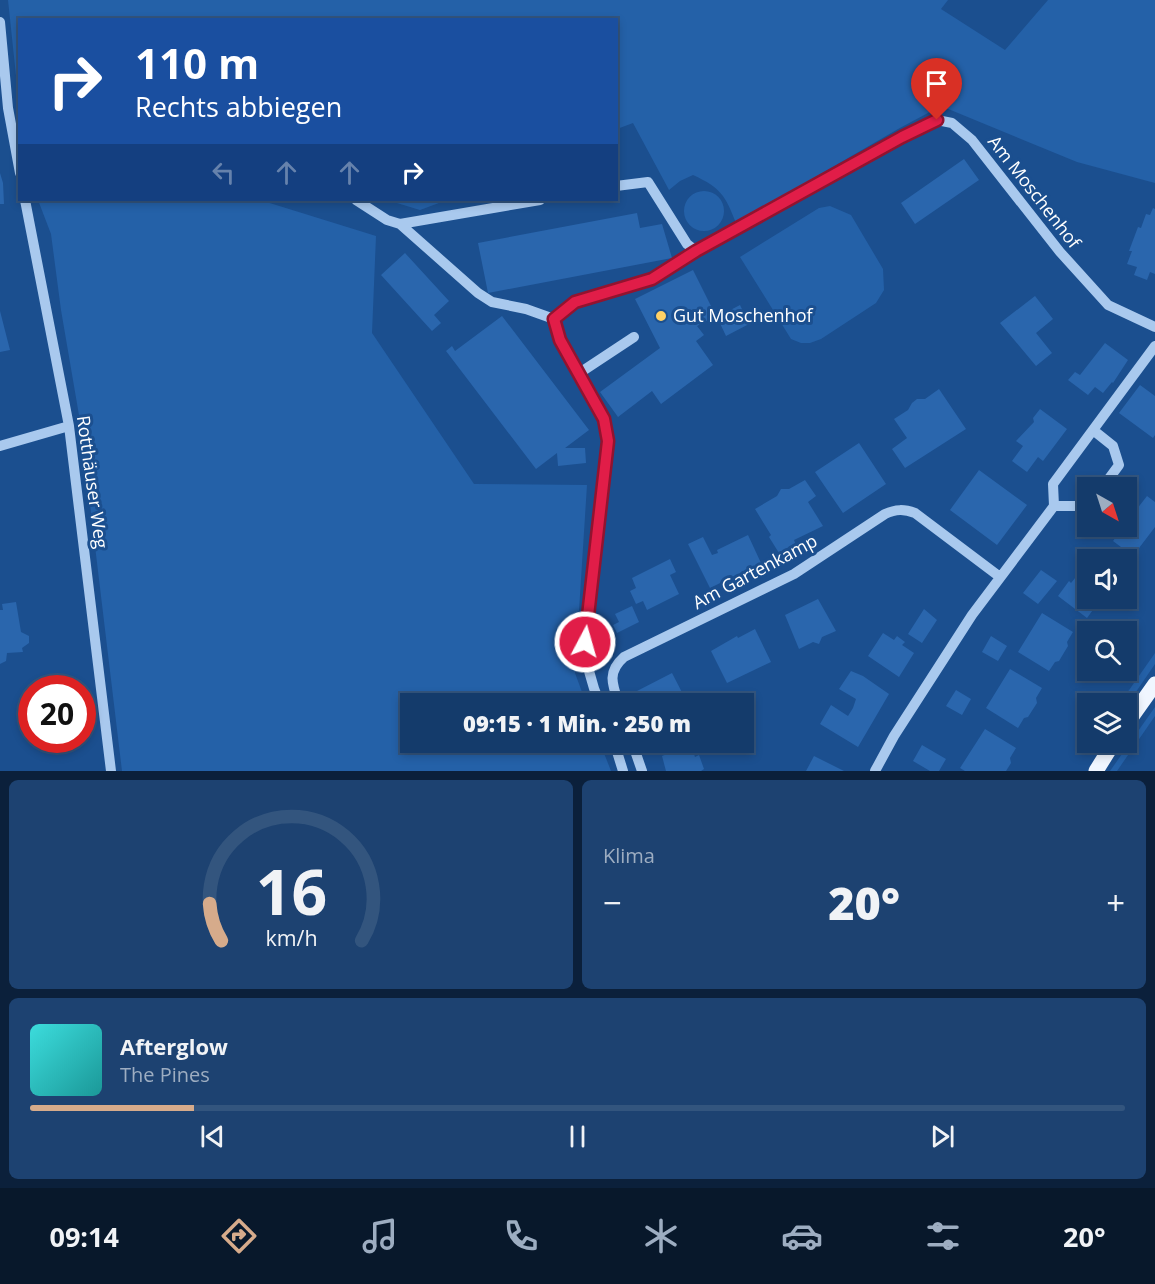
<!DOCTYPE html>
<html lang="de">
<meta charset="utf-8">
<style>
:root{--surface:#143b6b;--page:#1d4271;--text:#f1f3f6;--muted:#9dadc1;--line:#33557e;--accent:#d6ab8b}
body{margin:0;font-family:"Open Sans",sans-serif;background:var(--page);color:var(--text);height:100vh;display:flex;flex-direction:column;font-size:22px;white-space:nowrap}
*{box-sizing:border-box;margin:0}
p{font-size:20px;color:var(--muted)}
.icon{flex:none;width:33px;height:33px;fill:none;stroke:currentColor;stroke-width:2;stroke-linecap:round;stroke-linejoin:round}
.map{position:relative;height:771px;overflow:hidden}
.details{display:flex;flex-direction:column;gap:9px;padding:9px;background:#0b203b;flex:1}
.details>*{flex:none}
.guide{position:absolute;left:18px;top:18px;width:600px;height:183px;border-radius:0px;box-shadow:0 3px 9px #0003,0 0 0 2px var(--line);background:#1a4fa0;color:#fff;overflow:hidden}
.needle{width:39px;rotate:141deg}
.tools{position:absolute;left:1077px;top:477px;display:grid;gap:12px}
.tools a{display:grid;place-items:center;width:60px;height:60px;border-radius:0px;background:var(--surface);box-shadow:0 3px 9px #0003,0 0 0 2px var(--line);font-size:30px}
.speed{position:absolute;left:18px;top:675px;display:flex;gap:12px;font-size:30px;font-weight:700;text-align:center}
.speed>*{display:grid;place-content:center;width:78px;height:78px;border-radius:50%;background:var(--surface);box-shadow:0 3px 9px #0003,0 0 0 2px var(--line);line-height:1}
.speed .limit{border:9px solid #d22;background:#fff;color:#111}
.pin{position:absolute;display:grid;place-items:center;width:51px;height:51px;color:#fff;margin:-62px -26px;border-radius:50% 50% 50% 0;rotate:-45deg;box-shadow:0 0 6px #0007}
.pin .icon{rotate:45deg}
.me{position:absolute;width:66px;margin:-33px;rotate:6deg;stroke-linejoin:round;filter:drop-shadow(0 0 4px #0008)}
.turn{display:flex;align-items:center;gap:21px;height:126px;padding:0 18px;font-size:27px}
.turn .icon{width:78px;height:78px;stroke-width:2.5}
.turn b{display:block;font-size:42px;line-height:51px}
.lanes{display:flex;align-items:center;height:57px;padding:0 18px;background:#0003;justify-content:center;gap:30px;direction:ltr}
.lanes .off{opacity:.35}
.big{font-size:45px;font-weight:800;line-height:1.1}
.details .card{flex:1;display:flex;flex-direction:column;justify-content:center;gap:9px;min-width:0;padding:0 21px;border-radius:9px;background:var(--page)}
.details .dial{align-items:center;gap:0}
.dial svg{height:156px;overflow:visible;fill:none;stroke:var(--line);stroke-width:7;stroke-linecap:round;text-anchor:middle}
.dial text{fill:var(--text);stroke:none}
.song{display:flex;align-items:center;gap:18px}
.cover{width:72px;height:72px;border-radius:9px;background:linear-gradient(135deg,hsl(180 70% 55%),hsl(180 70% 35%))}
.played{height:6px;border-radius:3px;background:linear-gradient(90deg,var(--accent) 15%,var(--line) 15%)}
.keys{display:flex;justify-content:space-around;direction:ltr}
.heat{display:flex;justify-content:space-between;align-items:center;font-size:33px;direction:ltr}
.details .tiles{flex:1;display:grid;gap:9px;grid-template-columns:1fr 1fr}
.card:last-child{grid-column:span 2}
.trip{position:absolute;left:400px;top:693px;width:354px;height:60px;border-radius:0px;background:var(--surface);box-shadow:0 3px 9px #0003,0 0 0 2px var(--line);font-weight:800;line-height:60px;text-align:center}
.menu{display:flex;height:96px;justify-content:space-around;align-items:center;background:#08182b;color:var(--muted)}
.menu .icon{width:42px;height:42px}
.menu .selected{color:var(--accent)}
.menu b{font-size:27px;color:var(--text)}
.map>svg:first-child{display:block}
.green{fill:#2461a8}
.building{fill:#2a66ad}
.lines{fill:none;stroke-linecap:round;stroke-linejoin:round}
.minor{stroke:#a9c9ee;stroke-width:10}
.major{stroke:#f0f6ff;stroke-width:15}
.route-casing{stroke:#92132f;stroke-width:15}
.route{stroke:#e11d48;stroke-width:10}
.poi-dot{fill:#ffd166;stroke:#1b4f8f;stroke-width:2}
.labels{text-anchor:middle;stroke-width:6;stroke-linejoin:round;paint-order:stroke}
.street-label{font-size:18px;fill:#fff;stroke:#1b4f8f}
.poi-label{font-size:18px;fill:#fff;stroke:#1b4f8f;text-anchor:start}
</style>
<div class="map">
<svg width="1155" height="771" viewBox="0 0 1155 771">
<rect width="100%" height="100%" fill="#1b4f8f"/>
<path class="green" d="M8,0H948L941,9L1005,50L1048,0H1155V183L1077,162L941,106L898,129L736,223C725,195 721,188 693,175L680,181L669,190L633,123L617,129L616,20H20L19,104Z
M684 211a20 20 0 1 1 40 0a20 20 0 1 1-40 0Z
M38,200H260L376,236L372,333L474,484L587,485L575,673L586,703L411,704V742L600,743L611,771H122L80,421L61,310L51,234Z
M387,200H447L420,210Z
M830,206L851,215L883,269L884,290L876,303L821,339L810,343H801L791,339L740,257L819,208Z
M1155,653V664L1127,705L1120,703Z
M1155,707V716L1117,771H1110Z"/>
<path class="building" d="M964,159L979,180L915,224L901,203Z
M0,173L3,183L4,204H0Z
M1153,208L1155,209V274L1150,272L1147,280L1134,275L1137,267L1127,264L1132,251H1129L1138,227L1141,228L1146,214L1150,215Z
M637,213L640,228L662,224L672,258L488,293L478,243Z
M405,253L449,301L434,315L441,323L432,331L381,275Z
M693,270L716,316L697,326L704,335L696,341L713,365L661,404L652,391L618,417L600,392L660,348L635,299Z
M1035,296L1053,319L1036,333L1052,353L1036,366L1000,323Z
M740,305L749,324L726,336L717,317Z
M0,311L10,350L0,352Z
M502,316L589,430L565,448H585L586,463L558,466L557,453L536,469L446,351L452,346L455,351Z
M1105,343L1128,360L1113,383L1112,382L1103,393L1095,387L1088,395L1068,380L1075,372L1080,375Z
M1140,385L1155,396V435L1153,438L1119,413Z
M939,389L966,429L905,468L892,449L907,438L894,419L908,410L912,403L917,399H925Z
M1040,409L1067,429L1043,461L1038,457L1027,472L1012,461L1023,446L1016,441L1034,422L1033,418Z
M859,443L886,484L843,513L815,472Z
M979,470L1027,505L997,545L950,510Z
M805,480L816,496L808,502L823,526L794,540L795,543L779,553L769,537L771,535L755,509L777,496L781,489H789Z
M1147,496L1155,502V527L1133,556L1113,541L1124,526H1126V523Z
M748,535L761,563L710,588L688,544L703,537L712,555L718,553L717,550Z
M670,559L676,572L670,575L679,594L647,610L643,601L636,604L630,591L636,588L632,578Z
M1088,562V598H1092L1098,603L1087,618L1058,596L1069,581L1071,583Z
M1041,570L1057,581L1038,604L1023,593Z
M818,599L836,631L822,637L819,644L813,642L799,649L785,615Z
M16,602L21,632L29,636V643L22,648L23,652L7,653L6,661L0,664V610H3L2,604Z
M632,606L639,622L617,633L613,625L619,622L615,614Z
M924,609L937,620L922,643L908,634Z
M1042,613L1073,632L1067,642L1068,646L1059,661L1055,662L1049,671L1018,652Z
M755,629L771,662L727,683L711,651L737,636L738,638Z
M883,633L894,640L897,636L905,642L902,645L914,653L899,677L868,656Z
M991,636L1007,646L998,661L982,652Z
M1010,669L1042,688L1036,698L1037,703L1028,717L1024,718L1018,728L986,708Z
M851,671L863,676L889,694L858,747L820,724L831,705L848,716L853,708L856,699L839,689Z
M672,673L688,704H643L637,691Z
M956,690L971,699L962,715L946,706Z
M985,729L1016,748L1010,758L1011,763L1006,771H965L960,768Z
M691,745L695,757L699,755L704,769L701,771H666L662,756Z
M922,745L946,759L939,771H930L913,761Z
M814,756L844,771H806Z"/>
<g class="lines">
<path class="minor" d="M0,22L8,108L20,173
M616,186L648,182L687,244L696,251L902,137L937,120L952,123L972,140L1060,252L1108,305L1155,327
M25,200L69,426L111,771
M356,200L387,220L400,224L540,200
M400,224L478,293L492,302L526,309L554,319L559,340L604,419L608,441L585,642C586,664 591,683 600,704
M554,319L575,302L652,279L696,251
M578,374L634,337
M1093,430L1113,446L1119,465L1102,488
M0,446L69,426
M1054,506H1088
M619,704C612,684 607,672 624,657L794,574L885,514C896,509 904,509 915,513L1000,577
M614,742L623,771
M632,742L642,771
M875,771L894,736L972,615L1054,506L1053,484L1155,346"/>
<path class="major" d="M1126,725L1155,684
M1096,771L1114,742"/>
</g>
<g class="lines">
<g class="route-casing">
<path id="route" d="M585,642L608,441L604,419L560,340L554,319L575,302L652,279L696,251L902,137L937,120"/>
</g>
<use href="#route" class="route"/>
</g>
<circle class="poi-dot" cx="661" cy="316" r="6"/>
<g class="labels">
<g class="street-label">
<text transform="translate(1034 192) rotate(52)" y="6">Am Moschenhof</text>
<text transform="translate(92 482) rotate(82)" y="6">Rotthäuser Weg</text>
<text transform="translate(755 572) rotate(-28)" y="6">Am Gartenkamp</text>
</g>
<g class="poi-label">
<text x="673" y="322">Gut Moschenhof</text>
</g>
</g>
</svg>
<div class="tools">
<a><svg class="needle" viewBox="-14 -14 28 28"><path d="M0-13l5 13h-10z" fill="#e53935"/><path d="M0 13l5-13h-10z" fill="#9dadc1"/></svg></a>
<a><svg class="icon" aria-label="sound" viewBox="0 0 24 24"><path d="M4 9h4l5-4v14l-5-4H4zM17 9q2 3 0 6"/></svg></a>
<a><svg class="icon" aria-label="search" viewBox="0 0 24 24"><circle cx="10" cy="10" r="6"/><path d="M15 15l6 6"/></svg></a>
<a><svg class="icon" aria-label="layers" viewBox="0 0 24 24"><path d="M12 4l9 5-9 5-9-5zM3 14l9 5 9-5"/></svg></a>
</div>
<div class="speed"><div class="limit">20</div></div>
<div class="pin" style="left:937px;top:120px;background:#d93025"><svg class="icon" aria-label="arrive" viewBox="0 0 24 24"><path d="M6 21V4h12l-3 4 3 4H6"/></svg></div>
<svg class="me" style="left:585px;top:642px" viewBox="-20 -20 40 40"><circle r="17" fill="#e11d48" stroke="#fff" stroke-width="3"/><path d="M0-11L8 9 0 5-8 9z" fill="#fff"/></svg>
<div class="trip">09:15 · 1 Min. · 250 m</div>
<div class="guide">
<div class="turn"><svg class="icon" aria-label="right" viewBox="0 0 24 24"><path d="M7 20v-9h11M14 6l5 5-5 5"/></svg><div><b>110 m</b>Rechts abbiegen</div></div>
<div class="lanes"><svg class="icon off" aria-label="left" viewBox="0 0 24 24"><path d="M17 20v-9H6M10 6l-5 5 5 5"/></svg><svg class="icon off" aria-label="ahead" viewBox="0 0 24 24"><path d="M12 20V5M6 11l6-6 6 6"/></svg><svg class="icon off" aria-label="ahead" viewBox="0 0 24 24"><path d="M12 20V5M6 11l6-6 6 6"/></svg><svg class="icon" aria-label="right" viewBox="0 0 24 24"><path d="M7 20v-9h11M14 6l5 5-5 5"/></svg></div>
</div>
</div>
<section class="details">
<div class="tiles">
<div class="card dial"><svg viewBox="0 0 100 80">
<path d="M14 69A42 42 0 1 1 86 69"/>
<path d="M14 69A42 42 0 0 1 8 50" stroke="#d6ab8b"/>
<text x="50" y="56" font-size="32" font-weight="700">16</text>
<text x="50" y="72" font-size="11">km/h</text>
</svg></div>
<div class="card"><p>Klima</p>
<div class="heat"><a>−</a><b class="big">20°</b><a>+</a></div>
</div>
<div class="card">
<div class="song"><i class="cover"></i><div><b>Afterglow</b><p>The Pines</p></div></div>
<div class="played"></div>
<div class="keys"><svg class="icon" aria-label="previous" viewBox="0 0 24 24"><path d="M18 5L8 12l10 7zM5 5v14"/></svg><svg class="icon" aria-label="pause" viewBox="0 0 24 24"><path d="M8 5v14M16 5v14"/></svg><svg class="icon" aria-label="next" viewBox="0 0 24 24"><path d="M6 5l10 7-10 7zM19 5v14"/></svg></div>
</div>
</div>
</section>
<nav class="menu">
<b>09:14</b>
<svg class="icon selected" aria-label="directions" viewBox="0 0 24 24"><path d="M12 3l9 9-9 9-9-9zM9 14v-3h6M13 9l2 2-2 2"/></svg>
<svg class="icon" aria-label="music" viewBox="0 0 24 24"><path d="M9 18V5l10-2v13"/><circle cx="6" cy="18" r="3"/><circle cx="16" cy="16" r="3"/></svg>
<svg class="icon" aria-label="phone" viewBox="0 0 24 24"><path d="M5 4h4l2 5-3 2q2 4 5 5l2-3 5 2v4C11 20 4 13 5 4z"/></svg>
<svg class="icon" aria-label="climate" viewBox="0 0 24 24"><path d="M12 3v18M4 7l16 10M4 17L20 7"/></svg>
<svg class="icon" aria-label="car" viewBox="0 0 24 24"><path d="M5 17H2v-5l4-1 3-4h7l3 4 3 1v5h-3M9 17h6M6 11h13"/><circle cx="7" cy="17" r="2"/><circle cx="17" cy="17" r="2"/></svg>
<svg class="icon" aria-label="filters" viewBox="0 0 24 24"><path d="M4 7h16M4 17h16"/><circle cx="9" cy="7" r="2"/><circle cx="15" cy="17" r="2"/></svg>
<b>20°</b>
</nav>
